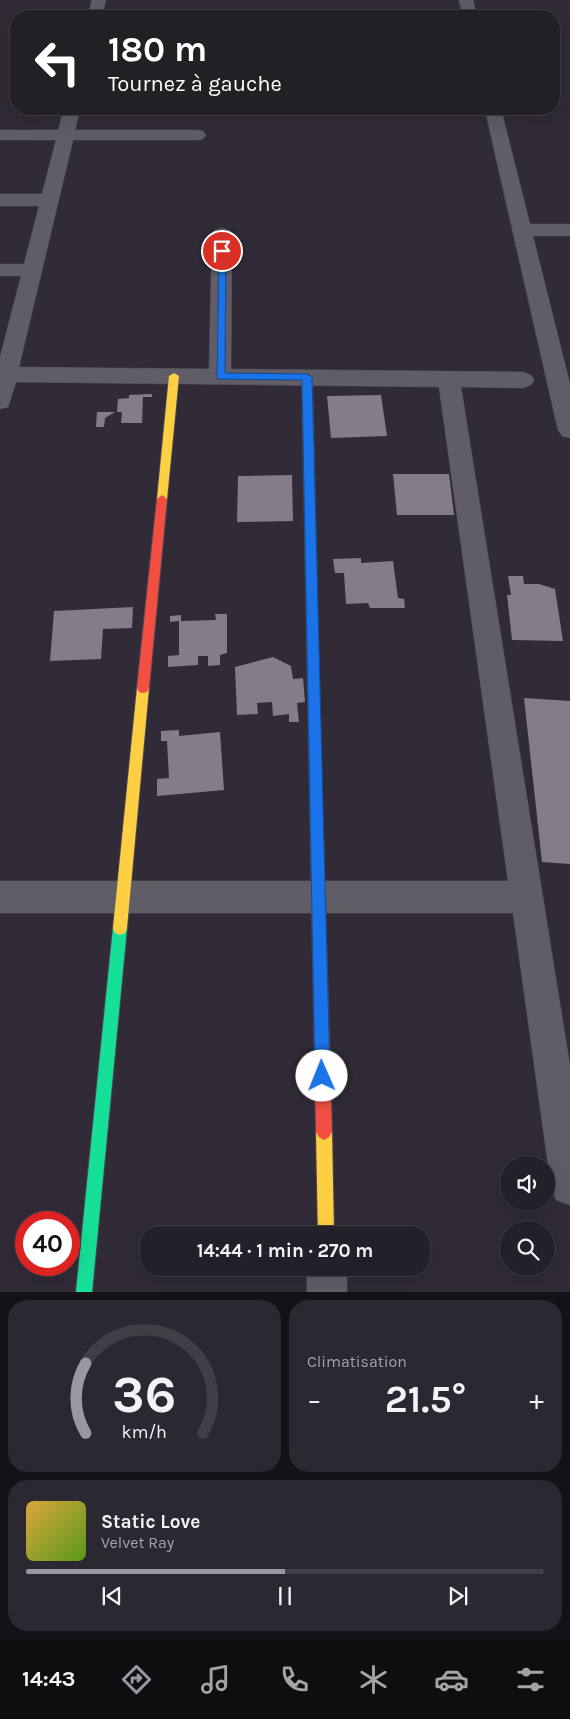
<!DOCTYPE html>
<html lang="fr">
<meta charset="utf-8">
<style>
:root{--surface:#242029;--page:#2c2831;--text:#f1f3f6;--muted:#a3a3a8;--line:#413e46;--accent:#9c96a4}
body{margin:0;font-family:Karla,sans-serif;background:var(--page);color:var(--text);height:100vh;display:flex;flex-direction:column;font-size:19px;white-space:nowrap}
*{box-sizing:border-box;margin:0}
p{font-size:16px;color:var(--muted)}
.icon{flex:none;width:28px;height:28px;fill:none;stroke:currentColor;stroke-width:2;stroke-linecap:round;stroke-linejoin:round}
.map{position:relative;height:1292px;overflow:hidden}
.sheet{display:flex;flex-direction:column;gap:8px;padding:8px;background:#141217;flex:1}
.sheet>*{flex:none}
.top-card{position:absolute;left:10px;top:10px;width:550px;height:105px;border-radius:20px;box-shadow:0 5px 20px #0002,0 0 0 1px var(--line);background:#202124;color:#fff;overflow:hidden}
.fabs{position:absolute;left:500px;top:1156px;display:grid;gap:10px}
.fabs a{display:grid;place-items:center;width:55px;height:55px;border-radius:50%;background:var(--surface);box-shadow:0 5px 20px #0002,0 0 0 1px var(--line);font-size:25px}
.speed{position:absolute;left:15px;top:1211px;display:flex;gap:10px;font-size:25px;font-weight:700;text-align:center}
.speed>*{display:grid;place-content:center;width:65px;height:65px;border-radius:50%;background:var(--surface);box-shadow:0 5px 20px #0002,0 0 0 1px var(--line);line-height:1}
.speed .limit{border:8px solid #d22;background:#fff;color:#111}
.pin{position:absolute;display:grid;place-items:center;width:42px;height:42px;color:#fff;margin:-21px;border:2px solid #fff;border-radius:50%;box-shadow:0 1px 5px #0007}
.me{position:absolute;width:55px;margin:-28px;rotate:359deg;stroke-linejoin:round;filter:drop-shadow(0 0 4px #0008)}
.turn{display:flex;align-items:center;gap:18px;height:105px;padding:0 15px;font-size:22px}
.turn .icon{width:65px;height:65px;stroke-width:2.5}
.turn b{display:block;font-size:35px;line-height:42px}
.big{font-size:38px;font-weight:700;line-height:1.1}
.sheet .widget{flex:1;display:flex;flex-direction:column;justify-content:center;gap:8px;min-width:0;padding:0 18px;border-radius:20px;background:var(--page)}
.sheet .dial{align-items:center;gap:0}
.dial svg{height:130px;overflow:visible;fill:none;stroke:var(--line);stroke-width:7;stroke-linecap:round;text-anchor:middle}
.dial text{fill:var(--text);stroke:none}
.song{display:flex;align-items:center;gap:15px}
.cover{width:60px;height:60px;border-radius:8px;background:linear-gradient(135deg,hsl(40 70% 55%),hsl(90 70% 35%))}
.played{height:5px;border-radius:2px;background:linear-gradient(90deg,var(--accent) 50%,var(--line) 50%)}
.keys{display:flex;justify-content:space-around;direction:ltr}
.heat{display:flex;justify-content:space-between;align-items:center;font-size:28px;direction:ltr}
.sheet .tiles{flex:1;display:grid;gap:8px;grid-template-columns:1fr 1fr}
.widget:last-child{grid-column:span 2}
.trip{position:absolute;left:140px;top:1226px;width:290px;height:50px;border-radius:20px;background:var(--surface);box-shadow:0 5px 20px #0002,0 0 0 1px var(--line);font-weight:700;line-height:50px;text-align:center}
.dock{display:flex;height:80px;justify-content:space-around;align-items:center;background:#0e0d10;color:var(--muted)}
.dock .icon{width:35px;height:35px}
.dock .active{color:var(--accent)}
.dock b{font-size:22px;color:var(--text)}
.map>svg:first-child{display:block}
.building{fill:#847c8a}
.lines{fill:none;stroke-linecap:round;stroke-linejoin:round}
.street-casing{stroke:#4e4954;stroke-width:1}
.fast-casing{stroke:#4e4954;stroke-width:2}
.slow-casing{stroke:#4e4954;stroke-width:2}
.jam-casing{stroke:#4e4954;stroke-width:2}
.street{fill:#615d67;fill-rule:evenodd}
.fast{fill:#16e098;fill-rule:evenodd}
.slow{fill:#ffcf43;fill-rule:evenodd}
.jam{fill:#f24e42;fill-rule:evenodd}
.route{fill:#1a73e8;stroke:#114b97}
</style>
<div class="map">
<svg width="570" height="1292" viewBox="0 0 570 1292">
<rect width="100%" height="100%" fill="#302b37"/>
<path class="building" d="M152,394V397H143L142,423H121L122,412H117L118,399L129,398V395Z
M381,395L387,436L331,438L327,396Z
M97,412H115L105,418L104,427H96Z
M393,474H449L454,515H397Z
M292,475L293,521L237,522L238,476Z
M361,558V563L393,561L398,598L404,599L405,608H370L368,603L346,604L344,573H335L333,559Z
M508,576H523L524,584H539L555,589L563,641L512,640L507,595H511Z
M133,607L132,628L103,629L101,659L50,661L54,611Z
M215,614H227V653L220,655V665L208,666V656H198V665L168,667V656L179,655V621L170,622V616L181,615V621L216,620Z
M273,657L291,666L293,679L303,678L305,702L297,703L299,722H289V714L273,716L272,702L257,703L258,714L237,715L235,667Z
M524,698L570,701V864L542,862Z
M179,730V736L220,732L224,790L157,796V779L169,778L167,741H161V731Z"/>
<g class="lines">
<g class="street-casing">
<path id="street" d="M92,0H106L102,16H88Z
M459,0H473L477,16H463Z
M64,109H80L75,130H197L203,131L206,135L203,139L197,140H73L19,367L209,369L212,234L215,230L222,228L229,230L232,234L231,369L523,372L531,375L534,380L531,385L523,388L461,387L570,1066V1205L556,1200L551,1186L513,913H0V881H508L439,387L16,382L8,407L0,409V357L21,276H0V264H24L39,206H0V194H42L56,140H0V130H58Z
M485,109H501L530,224H570V236H533L570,384V438L562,436L558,430Z
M307,1268H347V1292H307Z"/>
</g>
<g class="fast-casing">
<path id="fast" d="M307,374L312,377L322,804L320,808L316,810L312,808L310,804L302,377Z
M120,921L125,923L127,928L92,1292H76L113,928L115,923Z"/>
</g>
<g class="slow-casing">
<path id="slow" d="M174,373L179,376L167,499L162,503L157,499L169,376Z
M143,683L147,684L149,688L127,928L125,933L120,935L115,933L113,928L137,688L139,684Z
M324,1124L329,1127L332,1132L334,1235H318L316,1132L319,1127Z"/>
</g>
<g class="jam-casing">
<path id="jam" d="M162,495L167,499L149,688L147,692L143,693L139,692L137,688L157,499Z
M316,798L320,800L322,804L332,1132L329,1137L324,1140L319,1137L316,1132L310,804L312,800Z"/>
</g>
<use href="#street" class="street"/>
<use href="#fast" class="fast"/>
<use href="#slow" class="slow"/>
<use href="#jam" class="jam"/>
</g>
<path class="route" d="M219,250L226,251L225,373L307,374L312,377L330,1076L328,1081L322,1083L317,1081L315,1076L302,380L217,379Z"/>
</svg>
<div class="fabs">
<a><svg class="icon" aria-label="sound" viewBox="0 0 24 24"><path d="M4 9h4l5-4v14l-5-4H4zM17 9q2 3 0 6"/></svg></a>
<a><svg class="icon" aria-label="search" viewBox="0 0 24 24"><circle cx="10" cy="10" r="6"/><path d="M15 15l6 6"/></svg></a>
</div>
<div class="speed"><div class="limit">40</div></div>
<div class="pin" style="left:222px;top:251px;background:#d93025"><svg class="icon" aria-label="arrive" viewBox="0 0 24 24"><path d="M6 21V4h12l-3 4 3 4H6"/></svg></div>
<svg class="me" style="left:322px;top:1076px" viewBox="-20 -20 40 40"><circle r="19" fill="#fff"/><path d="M0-13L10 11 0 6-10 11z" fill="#1a73e8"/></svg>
<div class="trip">14:44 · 1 min · 270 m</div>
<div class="top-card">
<div class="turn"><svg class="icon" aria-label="left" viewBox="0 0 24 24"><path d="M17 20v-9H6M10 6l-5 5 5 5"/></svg><div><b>180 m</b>Tournez à gauche</div></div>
</div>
</div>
<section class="sheet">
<div class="tiles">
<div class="widget dial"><svg viewBox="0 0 100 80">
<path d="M14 69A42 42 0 1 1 86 69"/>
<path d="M14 69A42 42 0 0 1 14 26" stroke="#9c96a4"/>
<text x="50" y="56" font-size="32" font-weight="700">36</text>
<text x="50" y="72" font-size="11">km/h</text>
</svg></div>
<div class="widget"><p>Climatisation</p>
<div class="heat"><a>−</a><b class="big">21.5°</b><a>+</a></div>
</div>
<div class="widget">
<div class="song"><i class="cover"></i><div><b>Static Love</b><p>Velvet Ray</p></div></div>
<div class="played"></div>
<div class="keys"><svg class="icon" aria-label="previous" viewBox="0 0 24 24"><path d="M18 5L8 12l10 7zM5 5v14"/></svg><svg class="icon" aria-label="pause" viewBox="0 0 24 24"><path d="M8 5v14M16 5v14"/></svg><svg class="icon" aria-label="next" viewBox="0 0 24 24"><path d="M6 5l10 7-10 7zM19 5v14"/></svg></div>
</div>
</div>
</section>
<nav class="dock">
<b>14:43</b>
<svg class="icon active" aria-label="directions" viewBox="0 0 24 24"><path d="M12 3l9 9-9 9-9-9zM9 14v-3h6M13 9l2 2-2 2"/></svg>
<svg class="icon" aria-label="music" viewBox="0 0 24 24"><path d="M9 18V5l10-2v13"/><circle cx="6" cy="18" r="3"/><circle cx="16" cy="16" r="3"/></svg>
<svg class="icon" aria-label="phone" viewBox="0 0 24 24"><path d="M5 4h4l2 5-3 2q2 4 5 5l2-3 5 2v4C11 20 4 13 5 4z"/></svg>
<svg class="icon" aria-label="climate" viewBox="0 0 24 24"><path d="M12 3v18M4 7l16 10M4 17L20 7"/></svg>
<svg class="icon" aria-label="car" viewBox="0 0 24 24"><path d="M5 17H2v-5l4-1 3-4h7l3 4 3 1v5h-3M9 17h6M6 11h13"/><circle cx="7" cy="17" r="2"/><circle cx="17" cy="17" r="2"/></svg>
<svg class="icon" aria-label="filters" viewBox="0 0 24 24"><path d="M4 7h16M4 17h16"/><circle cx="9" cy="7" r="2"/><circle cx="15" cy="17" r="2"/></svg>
</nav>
